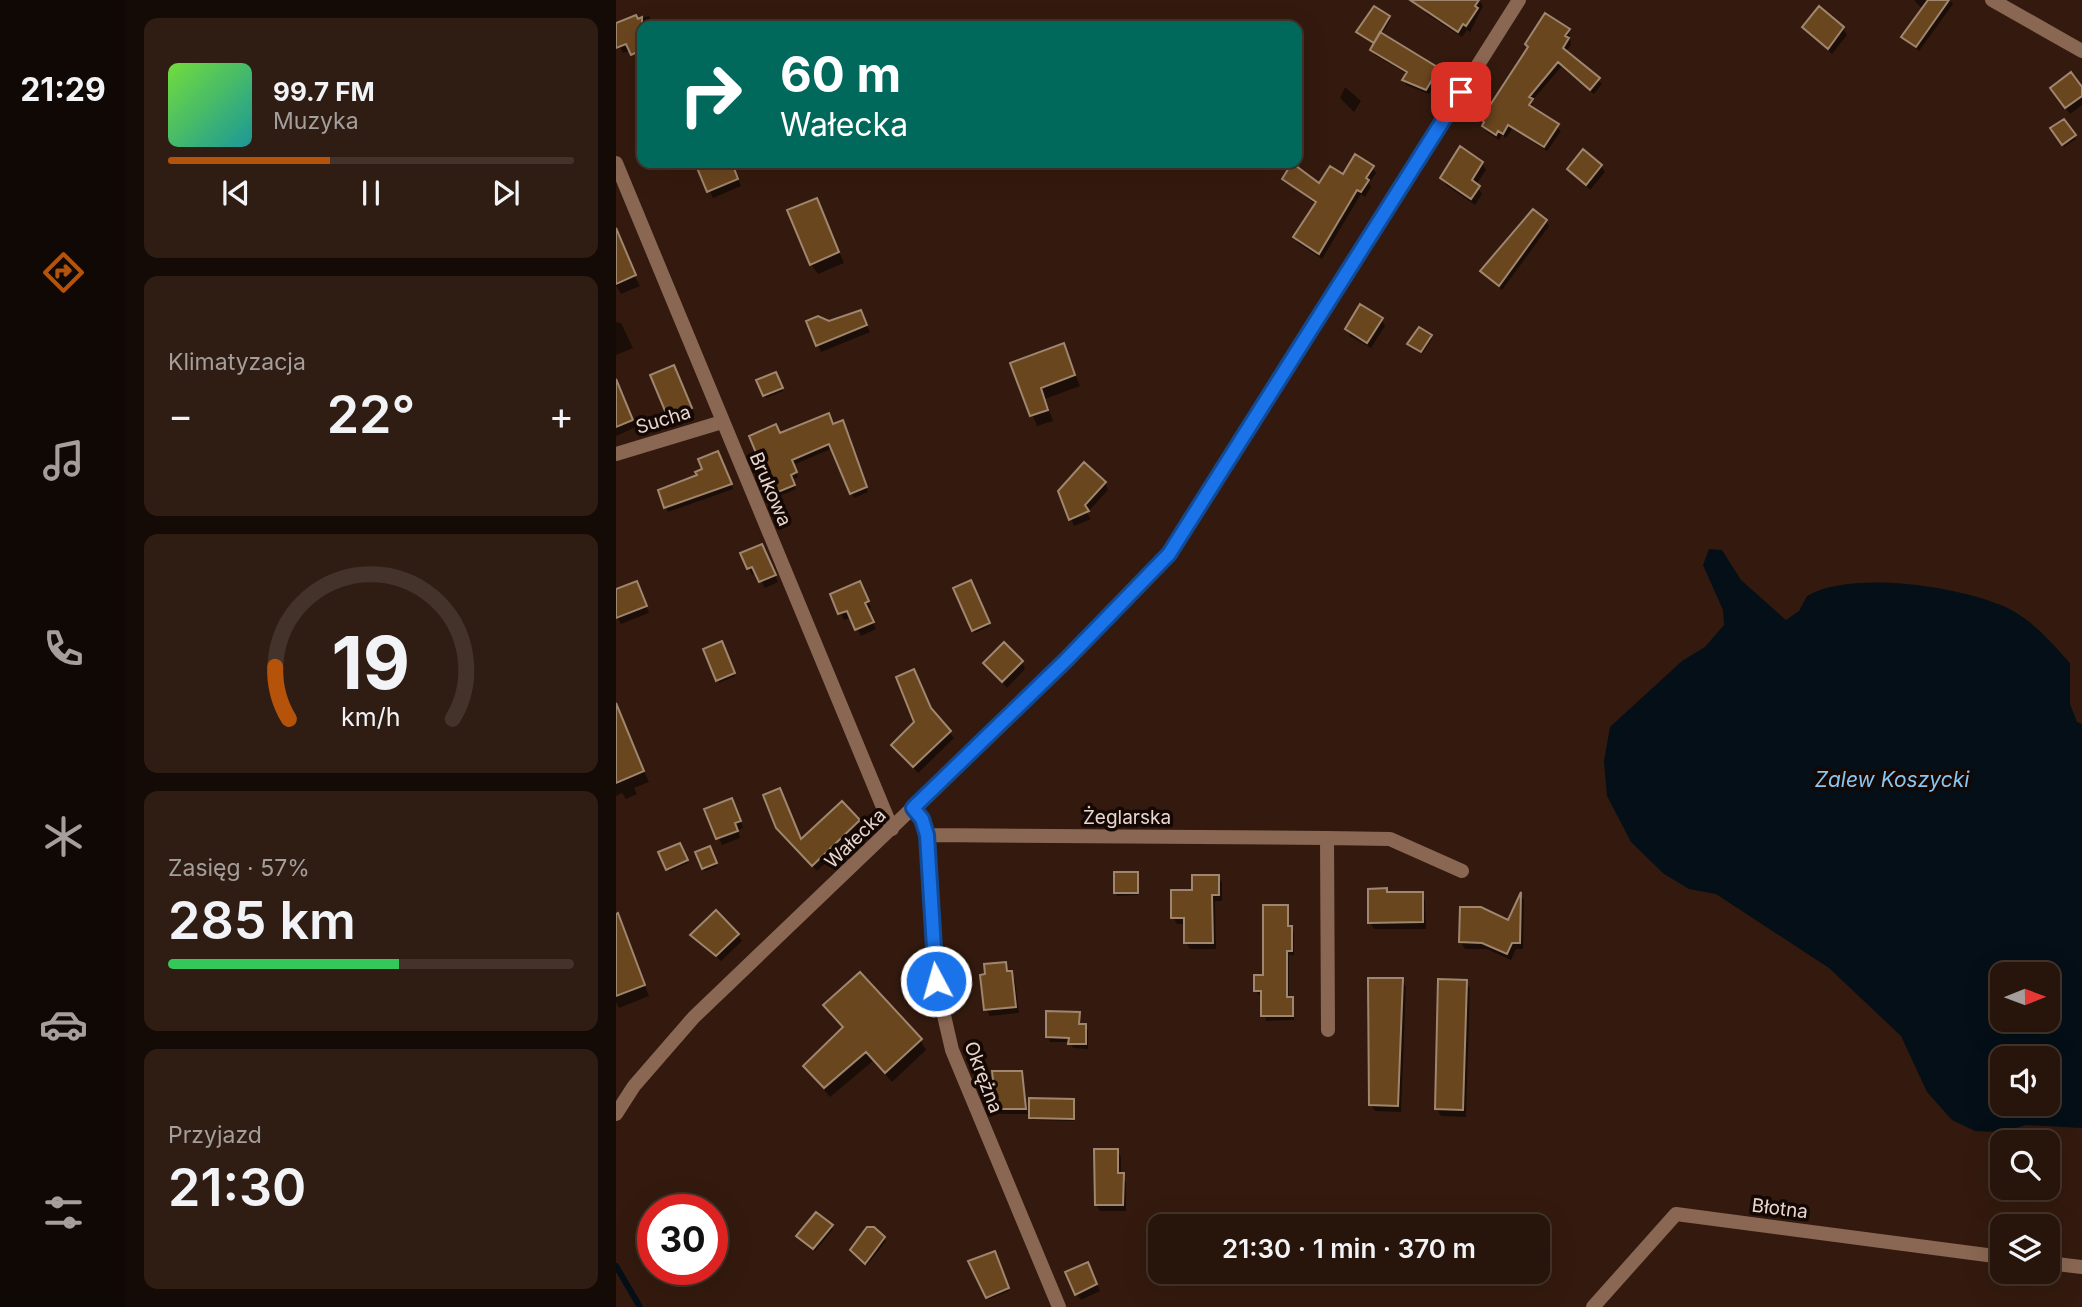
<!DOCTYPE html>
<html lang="pl">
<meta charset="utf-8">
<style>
:root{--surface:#27140a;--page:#2f1d13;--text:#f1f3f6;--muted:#a49e9c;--line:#43332b;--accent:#b45309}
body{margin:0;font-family:Inter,sans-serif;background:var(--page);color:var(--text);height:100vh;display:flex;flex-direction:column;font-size:26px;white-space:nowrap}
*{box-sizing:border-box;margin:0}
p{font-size:23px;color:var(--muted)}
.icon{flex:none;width:38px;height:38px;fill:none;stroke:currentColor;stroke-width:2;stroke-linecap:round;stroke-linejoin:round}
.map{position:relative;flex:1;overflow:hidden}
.drawer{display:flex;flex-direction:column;gap:18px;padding:18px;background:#150b06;width:490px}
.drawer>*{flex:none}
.hud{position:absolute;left:21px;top:21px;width:665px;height:147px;border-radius:14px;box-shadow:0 7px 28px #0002,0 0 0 2px var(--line);background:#00695c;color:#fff;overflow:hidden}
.needle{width:46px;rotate:89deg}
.controls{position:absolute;left:1374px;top:962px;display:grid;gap:14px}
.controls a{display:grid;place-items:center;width:70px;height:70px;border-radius:14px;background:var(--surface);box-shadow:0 7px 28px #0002,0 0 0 2px var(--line);font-size:35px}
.speed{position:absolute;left:21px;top:1194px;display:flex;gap:14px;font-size:35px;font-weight:700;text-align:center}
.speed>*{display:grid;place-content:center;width:91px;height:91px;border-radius:50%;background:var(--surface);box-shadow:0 7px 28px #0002,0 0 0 2px var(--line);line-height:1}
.speed .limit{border:10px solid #d22;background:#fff;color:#111}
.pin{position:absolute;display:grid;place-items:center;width:60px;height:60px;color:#fff;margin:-30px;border-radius:14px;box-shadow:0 4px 10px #0006}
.me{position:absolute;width:77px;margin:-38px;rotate:354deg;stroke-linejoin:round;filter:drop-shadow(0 0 5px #0008)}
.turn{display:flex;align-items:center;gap:24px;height:147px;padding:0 28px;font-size:32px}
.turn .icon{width:91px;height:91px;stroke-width:2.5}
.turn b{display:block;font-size:49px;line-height:60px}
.big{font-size:52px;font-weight:600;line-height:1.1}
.drawer .tile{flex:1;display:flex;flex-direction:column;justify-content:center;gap:10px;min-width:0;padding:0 24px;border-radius:14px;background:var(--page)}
.drawer .dial{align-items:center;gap:0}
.dial svg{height:182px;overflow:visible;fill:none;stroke:var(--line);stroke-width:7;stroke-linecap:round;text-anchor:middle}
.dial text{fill:var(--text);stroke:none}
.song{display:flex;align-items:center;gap:21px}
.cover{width:84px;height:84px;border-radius:10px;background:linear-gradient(135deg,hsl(100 70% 55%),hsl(180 70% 35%))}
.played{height:7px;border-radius:4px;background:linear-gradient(90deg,var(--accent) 40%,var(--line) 40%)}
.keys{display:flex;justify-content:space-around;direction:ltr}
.heat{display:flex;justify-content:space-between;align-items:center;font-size:38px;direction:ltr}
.charge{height:10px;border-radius:5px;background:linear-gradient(90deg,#34c759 57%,var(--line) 0)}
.trip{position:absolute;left:532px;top:1214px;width:402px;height:70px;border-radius:14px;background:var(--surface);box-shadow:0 7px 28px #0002,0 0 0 2px var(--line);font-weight:600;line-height:70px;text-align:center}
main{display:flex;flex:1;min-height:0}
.tabs{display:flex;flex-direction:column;width:126px;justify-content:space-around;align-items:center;background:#100804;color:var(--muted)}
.tabs .icon{width:49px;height:49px}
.tabs .current{color:var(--accent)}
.tabs b{font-size:32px;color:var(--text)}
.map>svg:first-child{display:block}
.water{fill:#040f17;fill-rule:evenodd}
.shadow{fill:#0007}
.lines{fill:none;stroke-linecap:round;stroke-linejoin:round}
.stream{stroke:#040f17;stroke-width:6}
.building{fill:#6a461e;stroke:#9f866e;stroke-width:2}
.street{stroke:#8a6752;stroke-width:14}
.route-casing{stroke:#114b97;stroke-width:18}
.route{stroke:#1a73e8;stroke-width:12}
.labels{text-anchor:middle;stroke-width:7;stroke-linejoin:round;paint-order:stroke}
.street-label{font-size:19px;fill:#e9d6ce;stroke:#140804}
.water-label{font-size:21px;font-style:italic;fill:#88c6f4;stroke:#140804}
</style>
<main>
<nav class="tabs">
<b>21:29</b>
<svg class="icon current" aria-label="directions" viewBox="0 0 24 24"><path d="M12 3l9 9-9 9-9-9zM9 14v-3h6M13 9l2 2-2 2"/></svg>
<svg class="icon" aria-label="music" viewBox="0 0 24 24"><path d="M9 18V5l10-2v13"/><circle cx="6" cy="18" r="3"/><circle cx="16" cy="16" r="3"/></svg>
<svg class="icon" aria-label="phone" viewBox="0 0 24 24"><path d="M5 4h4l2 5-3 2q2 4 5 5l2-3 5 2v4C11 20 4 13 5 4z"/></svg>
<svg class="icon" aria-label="climate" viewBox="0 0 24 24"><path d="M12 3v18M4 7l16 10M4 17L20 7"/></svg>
<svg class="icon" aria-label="car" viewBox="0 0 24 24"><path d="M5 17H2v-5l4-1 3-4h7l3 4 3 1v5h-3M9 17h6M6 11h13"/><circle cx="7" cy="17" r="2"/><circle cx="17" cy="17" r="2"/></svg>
<svg class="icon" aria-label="filters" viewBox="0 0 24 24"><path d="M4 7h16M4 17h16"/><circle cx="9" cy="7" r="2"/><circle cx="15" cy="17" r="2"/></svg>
</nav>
<section class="drawer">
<div class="tile">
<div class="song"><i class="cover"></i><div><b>99.7 FM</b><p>Muzyka</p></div></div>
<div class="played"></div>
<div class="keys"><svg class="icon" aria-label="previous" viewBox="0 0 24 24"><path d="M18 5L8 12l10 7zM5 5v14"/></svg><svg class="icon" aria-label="pause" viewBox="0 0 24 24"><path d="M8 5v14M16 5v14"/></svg><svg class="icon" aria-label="next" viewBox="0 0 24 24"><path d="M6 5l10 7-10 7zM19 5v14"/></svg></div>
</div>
<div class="tile"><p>Klimatyzacja</p>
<div class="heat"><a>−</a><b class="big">22°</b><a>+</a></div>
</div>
<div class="tile dial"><svg viewBox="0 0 100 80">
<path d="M14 69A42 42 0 1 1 86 69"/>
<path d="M14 69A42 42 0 0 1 8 46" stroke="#b45309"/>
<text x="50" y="56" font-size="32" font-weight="700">19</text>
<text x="50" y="72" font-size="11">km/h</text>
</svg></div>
<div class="tile"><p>Zasięg · 57%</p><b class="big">285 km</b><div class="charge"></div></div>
<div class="tile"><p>Przyjazd</p><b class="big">21:30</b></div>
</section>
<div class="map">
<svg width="1466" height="1307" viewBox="0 0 1466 1307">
<rect width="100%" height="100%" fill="#341a0e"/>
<path class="water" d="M1093,549L1106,550L1125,580L1170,620L1183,611L1191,596C1234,570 1339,586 1385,605C1414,617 1434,641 1454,663V704L1461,722L1466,724V1128L1410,1125L1385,1132L1359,1131L1336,1120L1311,1092L1285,1036L1213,968L1100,894L1073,889L1048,874L1015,842L991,796L988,761L994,727L1066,661L1089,647L1108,625L1107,610L1087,565ZM1386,975H1432V1020H1386ZM1386,1059H1432V1104H1386Z"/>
<path class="shadow" d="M812,0H863L867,6L854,32L851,30L846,37L811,14L807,7Z
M1298,0H1334L1337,4L1303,51L1287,37L1307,10Z
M33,16L38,26H26V64L15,50L7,53L0,39V25Z
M773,18L774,21L765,35L825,74L813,94L790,85L788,80L791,74L759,55L756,50L759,45L742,32Z
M1188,27L1227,28L1231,35L1216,54Z
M953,30L955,45L950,52L986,84L978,94L945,67L916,101L917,109L945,131L931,151L896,129L890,138L886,135L883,140L871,132L868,126Z
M1454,74L1466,90V105L1454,114L1440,95Z
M729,87L745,101L738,112L724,98Z
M1448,121L1460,139L1448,147L1436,129Z
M91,163H115L125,186L97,198L82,166Z
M866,163L870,170L860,185L866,194L859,205L830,185L826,178Z
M985,166L989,172L974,190L953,169Z
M756,167L760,173L753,183L755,187L749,197L745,194L706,259L682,243L679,237L700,205L668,179L704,185Z
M206,211L228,263L202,274L195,264Z
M930,221L933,226L886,290L869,276L866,271Z
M0,241L24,286L5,294L0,285Z
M248,319L254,332L205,352L192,322Z
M765,319L769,326L755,348L734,336L731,329Z
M0,322L5,323L17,348L0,355Z
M814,336L816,339L806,354L794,344Z
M447,345L464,386L429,399L437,421L421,426L396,364Z
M61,374L79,415L57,424L53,417Z
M160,374L167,391L150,398L142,381Z
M0,395L9,404L20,427L0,436Z
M217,426H229L252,492L238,498L217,448L177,465L182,477L176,480L180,489L161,497L159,493L164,435Z
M103,457L117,489L52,512L50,507Z
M489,483L492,490L471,513L475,519L458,526L455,519Z
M150,553L162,582L149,588L141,573L136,575L126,554Z
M354,582L374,626L359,633L340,589Z
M20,583L33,613L5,624L0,615V589Z
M247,590L255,608L251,610L260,629L245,636L236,617L228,620L217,595Z
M107,646L119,676L103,683L102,680Z
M406,662L409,669L391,688L369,663Z
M316,711L338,738L302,773L277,746Z
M10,731L33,782L18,788L21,794L10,799L6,793L0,796V735Z
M119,807L127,828L122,830L124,838L106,845L90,810Z
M242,821L246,828L201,871L166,835L185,841Z
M63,845L72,863L53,871L44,853Z
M95,851L101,866L89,871L87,868Z
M521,874L522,895L501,896L500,893Z
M602,876L606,883V901H599L600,949H574L570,942V924H561L557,917L578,891Z
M753,891L806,894L809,901L810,929H758L754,923Z
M905,895L908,900L907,949H900L895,960L871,949H849L845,942L893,922Z
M671,907L674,928L678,933V955H673V998L678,1003V1020L650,1021L647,995H642L640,990L649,977Z
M76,935H122L126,941L105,961Z
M11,942L33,996L3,1008L0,1002V946Z
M389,964L399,980L403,1013L374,1016L370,1009Z
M786,980L790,987L785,1112L759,1111L755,1105Z
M850,982L854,988L850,1117L825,1116L821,1109Z
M210,1006L304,1040L310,1050L276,1082L257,1061L214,1097L189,1067L228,1029Z
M463,1013L465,1025L472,1030V1049L457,1048L454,1042H434L432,1037Z
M405,1073L412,1114H385L382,1108Z
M457,1101L458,1121L416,1120L414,1117Z
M501,1150L505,1157V1175L510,1182V1211H484L480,1205Z
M215,1226L217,1229L199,1251L184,1239Z
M257,1229L270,1241L251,1265L238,1253Z
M379,1255L393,1291L373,1299L354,1262Z
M475,1271L484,1291L465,1300L461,1294Z"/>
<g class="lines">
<path class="stream" d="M0,1266L24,1307"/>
</g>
<path class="building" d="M794,0H863L859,6L862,8L850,26L847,24L842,32Z
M1312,0H1333L1300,47L1285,37Z
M758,6L774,16L758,43L740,32Z
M1203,6L1228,27L1212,49L1186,27Z
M929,13L954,29L949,36L953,38L947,48L984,78L974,90L942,62L913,97L917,99L913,105L943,124L928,147L892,125L887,134L882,131L880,135L866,126L868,122L865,119L912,47L909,44Z
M20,15L22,19L26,17V50L15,55L10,44L0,48V23Z
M764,32L823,68L810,90L786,80L791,72L754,50Z
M1455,72L1466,87V96L1449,108L1434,88Z
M1448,119L1460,135L1446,145L1434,128Z
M844,146L867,162L856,180L864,186L855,199L824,178Z
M967,149L986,165L970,185L951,169Z
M739,154L758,166L750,178L753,180L745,192L741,190L703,254L677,237L700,202L666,179L676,163L703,183L714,166L727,174Z
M79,163H116L122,179L91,192Z
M201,198L223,252L194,265L171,210Z
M917,209L931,220L883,286L864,271Z
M0,228L20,275L0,284Z
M744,304L767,318L751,343L729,329Z
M245,310L251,325L200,346L190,321L202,316L213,321Z
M803,327L816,335L805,352L791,344Z
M448,343L459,375L425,388L432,410L414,416L394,363Z
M58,365L76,408L52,418L34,375Z
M160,372L167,388L147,396L140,380Z
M0,379L17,420L0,427Z
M213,413L217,424L227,420L251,487L234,494L213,444L176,460L181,472L175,475L179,485L157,494L133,436L160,424L164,433Z
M102,451L116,484L48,508L42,490L81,475L79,472L86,469L82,459Z
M468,462L490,482L469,505L473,511L453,520L442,491Z
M146,544L160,575L143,582L136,567L131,569L124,553Z
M355,580L374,623L356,631L337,588Z
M21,581L31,606L0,618V589Z
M244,581L253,601L249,603L258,622L239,630L231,611L222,614L214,594Z
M106,641L119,673L100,681L87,649Z
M388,642L407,661L386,682L367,663Z
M298,669L315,708L335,731L297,767L275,745L298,722L280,677Z
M0,703L28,771L0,783Z
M164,788L185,839L226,801L244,820L196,866L160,828L147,795Z
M116,798L125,821L119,823L122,831L100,839L88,809Z
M64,843L72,860L50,870L42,852Z
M94,846L101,863L86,869L79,852Z
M498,872H522V893H498Z
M576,875H603V895H596L597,943H568V918H555V890H576Z
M771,888V892H807V922L752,923V889Z
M905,892L904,943H896L891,954L866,943L843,942L844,907H865L892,920Z
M647,905H672V926H676V951H671V997H677V1016H645V991H638V975H647Z
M100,910L123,934L100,956L74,935Z
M2,913L29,985L0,996V914Z
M390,962L391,971H396L400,1007L368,1010L364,975L369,974L368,964Z
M244,972L306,1039L269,1073L250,1052L208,1088L187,1066L227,1027L207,1005Z
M752,978H787L782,1106L753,1105Z
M822,979L851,980L847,1110L819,1109Z
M430,1011L464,1012L463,1024H470V1044H452L453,1038L430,1037Z
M376,1071H406L410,1109H380Z
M413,1098L458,1099V1119L413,1118Z
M478,1149H502V1173H508L507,1205H479Z
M200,1212L217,1225L197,1249L180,1236Z
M251,1227H258L269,1237L249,1264L234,1250Z
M379,1251L393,1288L370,1298L352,1261Z
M472,1262L481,1284L459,1295L449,1272Z"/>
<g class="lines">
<path class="street" d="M1376,0L1466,51
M0,163L276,829
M0,454L106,422
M297,809L306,819L311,835L320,981L336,1050L443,1307
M311,835L711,838L712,1030
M711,838L774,839L846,871
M0,1114L18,1086L78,1017L451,660L553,554L903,0
M1432,1263L1466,1267
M977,1307L1060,1214L1386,1257"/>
</g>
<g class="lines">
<g class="route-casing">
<path id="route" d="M320,981L311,835L306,819L297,808L450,660L553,554L845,92"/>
</g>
<use href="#route" class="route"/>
</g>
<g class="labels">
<g class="street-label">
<text transform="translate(47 419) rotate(-17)" y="7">Sucha</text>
<text transform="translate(155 489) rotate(67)" y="7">Brukowa</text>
<text x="511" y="824">Żeglarska</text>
<text transform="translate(239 838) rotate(-44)" y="7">Wałecka</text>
<text transform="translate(368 1077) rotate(69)" y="7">Okrężna</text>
<text transform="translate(1164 1208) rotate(7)" y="7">Błotna</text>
</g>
<g class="water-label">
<text x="1276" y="787">Zalew Koszycki</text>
</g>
</g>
</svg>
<div class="controls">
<a><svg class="needle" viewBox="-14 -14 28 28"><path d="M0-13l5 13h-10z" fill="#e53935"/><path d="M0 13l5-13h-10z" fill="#a49e9c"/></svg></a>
<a><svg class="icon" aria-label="sound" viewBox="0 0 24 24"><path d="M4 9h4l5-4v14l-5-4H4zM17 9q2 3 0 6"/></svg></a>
<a><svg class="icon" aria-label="search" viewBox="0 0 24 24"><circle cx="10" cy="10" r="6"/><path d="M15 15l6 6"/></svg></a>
<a><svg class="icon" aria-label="layers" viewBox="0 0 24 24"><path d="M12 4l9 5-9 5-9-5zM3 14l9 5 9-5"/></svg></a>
</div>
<div class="speed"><div class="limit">30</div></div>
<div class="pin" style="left:845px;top:92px;background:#d93025"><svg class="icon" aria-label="arrive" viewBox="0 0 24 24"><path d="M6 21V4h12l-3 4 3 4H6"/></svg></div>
<svg class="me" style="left:320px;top:981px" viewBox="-20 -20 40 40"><circle r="17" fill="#1a73e8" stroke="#fff" stroke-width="3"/><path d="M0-11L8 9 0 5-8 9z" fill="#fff"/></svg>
<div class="trip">21:30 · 1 min · 370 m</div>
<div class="hud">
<div class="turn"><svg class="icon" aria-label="right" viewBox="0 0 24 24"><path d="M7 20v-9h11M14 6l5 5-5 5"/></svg><div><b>60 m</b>Wałecka</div></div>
</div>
</div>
</main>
